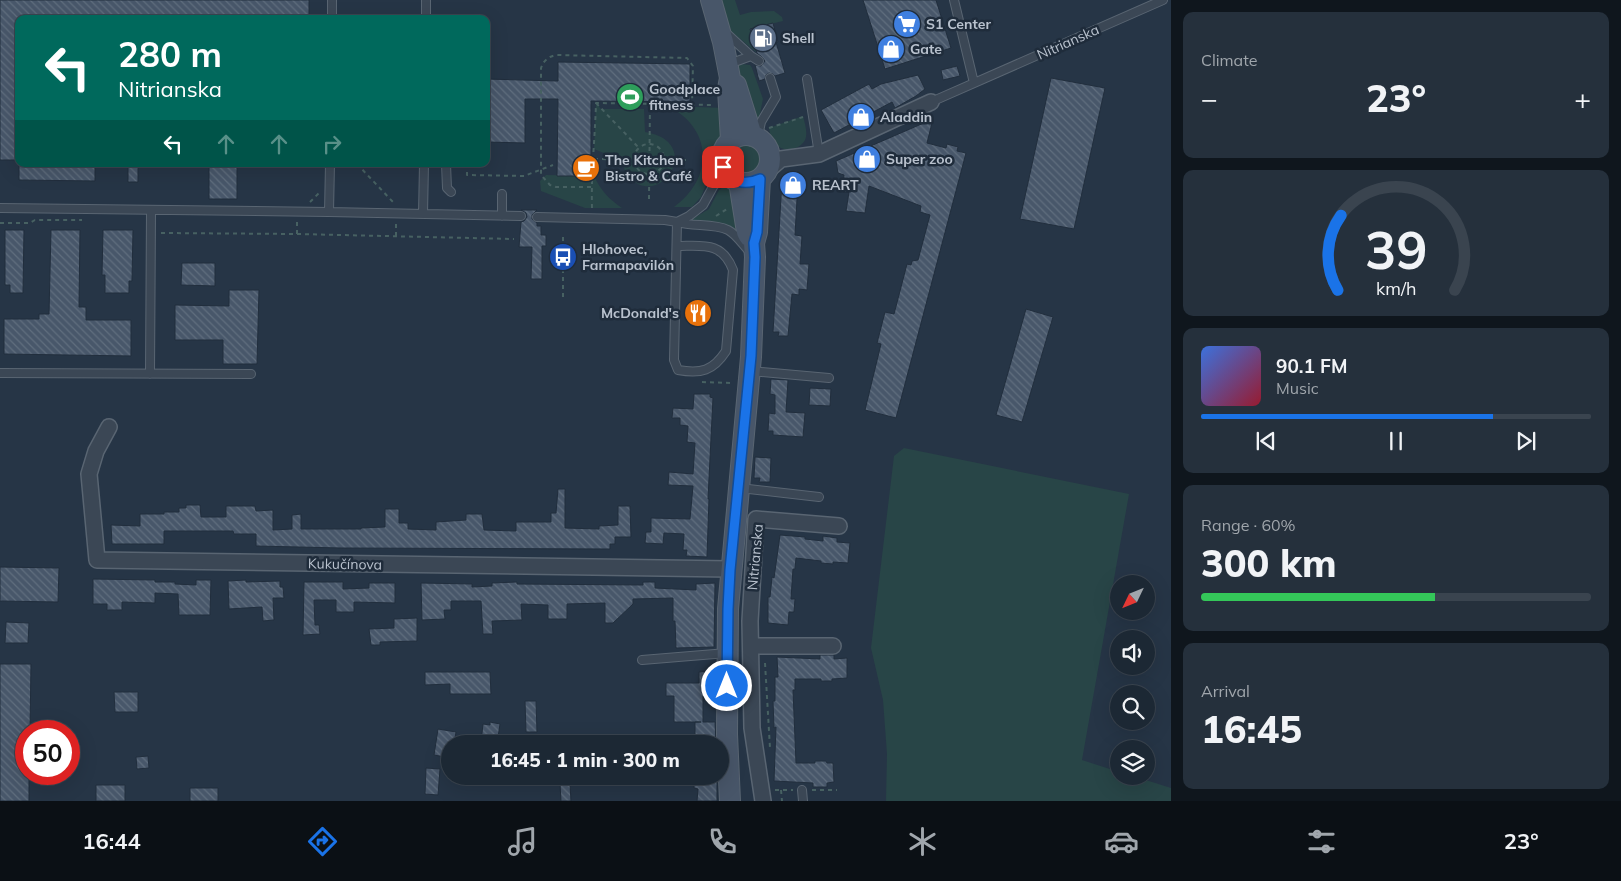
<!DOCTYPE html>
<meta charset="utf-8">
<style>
:root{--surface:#1c2834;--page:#25303c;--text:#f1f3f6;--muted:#a0a6ac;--line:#3a444f;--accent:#1a73e8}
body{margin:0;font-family:Mulish,sans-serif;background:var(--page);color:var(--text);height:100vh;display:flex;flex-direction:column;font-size:19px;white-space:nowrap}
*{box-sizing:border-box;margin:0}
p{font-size:16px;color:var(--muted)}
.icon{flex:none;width:28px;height:28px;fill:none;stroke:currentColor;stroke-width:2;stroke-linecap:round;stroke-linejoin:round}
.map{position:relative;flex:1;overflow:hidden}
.sheet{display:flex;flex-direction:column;gap:12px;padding:12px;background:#0f161d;width:450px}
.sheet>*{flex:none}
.top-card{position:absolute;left:15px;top:15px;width:475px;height:152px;border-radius:10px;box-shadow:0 5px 20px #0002,0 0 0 1px var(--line);background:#00695c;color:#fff;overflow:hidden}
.needle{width:32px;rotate:227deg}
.tools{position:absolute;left:1110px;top:575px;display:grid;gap:10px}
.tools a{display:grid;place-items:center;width:45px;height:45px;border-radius:50%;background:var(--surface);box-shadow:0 5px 20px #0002,0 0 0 1px var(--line);font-size:25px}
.speed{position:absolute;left:15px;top:720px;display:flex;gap:10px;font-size:25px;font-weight:700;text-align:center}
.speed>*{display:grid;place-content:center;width:65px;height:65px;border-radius:50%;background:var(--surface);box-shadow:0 5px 20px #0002,0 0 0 1px var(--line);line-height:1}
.speed .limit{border:8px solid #d22;background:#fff;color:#111}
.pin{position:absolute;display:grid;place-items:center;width:42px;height:42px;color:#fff;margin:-21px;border-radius:10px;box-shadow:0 2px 8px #0006}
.me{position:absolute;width:55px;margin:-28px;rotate:0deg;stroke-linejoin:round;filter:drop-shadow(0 0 4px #0008)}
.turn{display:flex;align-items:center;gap:18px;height:105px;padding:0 20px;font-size:22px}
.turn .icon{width:65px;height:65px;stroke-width:2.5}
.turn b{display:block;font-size:35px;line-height:42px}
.lanes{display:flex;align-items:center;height:48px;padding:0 20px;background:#0003;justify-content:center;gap:25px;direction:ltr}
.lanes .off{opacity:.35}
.big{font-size:38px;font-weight:800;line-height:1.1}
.sheet .card{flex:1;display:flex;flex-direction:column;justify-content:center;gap:8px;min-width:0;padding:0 18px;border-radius:10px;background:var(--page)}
.sheet .dial{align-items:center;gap:0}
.dial svg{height:130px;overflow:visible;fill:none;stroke:var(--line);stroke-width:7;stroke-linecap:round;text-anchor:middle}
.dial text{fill:var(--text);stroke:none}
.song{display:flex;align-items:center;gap:15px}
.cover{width:60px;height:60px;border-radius:8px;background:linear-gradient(135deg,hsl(220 70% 55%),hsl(350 70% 35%))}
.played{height:5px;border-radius:2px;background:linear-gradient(90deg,var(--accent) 75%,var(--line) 75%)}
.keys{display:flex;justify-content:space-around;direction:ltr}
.heat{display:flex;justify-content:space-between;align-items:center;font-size:28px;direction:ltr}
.charge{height:8px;border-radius:4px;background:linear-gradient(90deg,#34c759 60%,var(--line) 0)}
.trip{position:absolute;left:441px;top:735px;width:288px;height:50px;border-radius:25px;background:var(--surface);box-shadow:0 5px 20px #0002,0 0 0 1px var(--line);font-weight:800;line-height:50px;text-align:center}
.dock{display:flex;height:80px;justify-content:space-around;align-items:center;background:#0b1015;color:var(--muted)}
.dock .icon{width:35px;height:35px}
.dock .current{color:var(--accent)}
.dock b{font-size:22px;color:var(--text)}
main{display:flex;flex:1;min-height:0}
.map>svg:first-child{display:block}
.green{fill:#284547}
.building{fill:url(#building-back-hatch);stroke:#212e3d}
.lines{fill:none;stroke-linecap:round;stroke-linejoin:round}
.service-casing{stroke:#596572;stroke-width:10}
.minor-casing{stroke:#596572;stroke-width:18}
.secondary-casing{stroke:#596572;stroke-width:22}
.path{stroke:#476162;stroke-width:2;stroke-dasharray:4 4;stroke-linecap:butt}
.service{stroke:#3b4755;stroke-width:8}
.minor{stroke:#3b4755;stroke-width:15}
.secondary{stroke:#485669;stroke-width:20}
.route-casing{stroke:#114b97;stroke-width:12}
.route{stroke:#1a73e8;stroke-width:9}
.labels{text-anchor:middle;stroke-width:5;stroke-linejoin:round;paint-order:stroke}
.poi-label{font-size:14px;font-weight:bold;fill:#b9c2ce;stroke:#1f2c3b;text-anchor:start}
.street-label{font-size:14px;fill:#b9c2ce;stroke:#1f2c3b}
</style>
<main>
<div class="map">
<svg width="1171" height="801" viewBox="0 0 1171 801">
<defs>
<pattern id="building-back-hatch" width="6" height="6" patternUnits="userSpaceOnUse" patternTransform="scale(1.25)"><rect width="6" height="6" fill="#48576a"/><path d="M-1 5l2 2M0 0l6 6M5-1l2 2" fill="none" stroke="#606e7e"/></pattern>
</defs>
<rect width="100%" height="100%" fill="#263546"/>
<path class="green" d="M720,0H735L740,15L751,12L774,11L782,17L783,21L750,29L756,52L728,29Z
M741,64L750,65L752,68L763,99L758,123L736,67Z
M596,103L601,109H644L645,132C706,142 660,211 629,177C623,171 624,163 620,155L606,154L594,149Z
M668,106L725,108L729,128L716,149L713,167L701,197L692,207H674C714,178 713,129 668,106Z
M803,116C805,124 808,133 805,140C799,151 782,153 775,143C771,139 770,133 769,128Z
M732 159a14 14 0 1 1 28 0a14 14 0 1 1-28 0Z
M546,175L594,176C601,191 609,199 622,208H585L541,191L540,181Z
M726,185H730L738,233L725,224L689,221L709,209L719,190Z
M904,448L1129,494L1082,760L1119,772V776H1133L1171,788V801H886L887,754L883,700L871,648L894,456Z"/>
<path class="building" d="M0,0H309V19H19V160H0Z
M863,0H936L951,48L885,69Z
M773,23L778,42H776L785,73L775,76L773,74L769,73L766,75L765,79L759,81L755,65L761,66L765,61L762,57L757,53L750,29Z
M558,62L690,64V102L591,101V176H557L558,99H525V143L486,142V79L558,81Z
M957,66L960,76L943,80L941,70Z
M918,75L925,89L916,96L895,108L892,102L834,133L821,110L869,84L872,89L881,84Z
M1051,78L1105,88L1074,229L1020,219Z
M933,119L927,143L946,148L947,144L958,147L957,151L966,153L896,418L865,410L881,344L877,343L885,312L894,314L907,264L911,265L912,261L918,260L930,215L920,212L921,206L869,186L865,213L846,211L849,192H843L844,175L838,173L836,161Z
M19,164L95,165V181L19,180Z
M128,164H138V182H128Z
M209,164L237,165V199H209Z
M782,181L798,182L795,235L802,236L800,264H809L807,290L799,289V295L792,294L788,336H778L779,332H773Z
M521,210H537L532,215V219L537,223V226H541V235H546V246H542V279H531L532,247H519L521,222L524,221L527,217L526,213Z
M5,230H24L23,293H10V285H5Z
M51,230H80L79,307H86V320H131V356L4,354V319H39V314H49Z
M103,230H133L132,281H129V293H105V275H102Z
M182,263H215V286L181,285Z
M229,290H259L257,364H223V340H175V305L229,306Z
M1026,309L1053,317L1022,422L996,415Z
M771,379L788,380L786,412L805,413L803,437L773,435V431H768L769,413L775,414V395L770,394Z
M810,388L831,389L830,406L809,405Z
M694,394H710V397L713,398L708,499H709L707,557L686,556L687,550H683L684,534L664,533L663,544L645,543L646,532H651V518L690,519L693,486L668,485L669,472L693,474L695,443L687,442L688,426L680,425V418H672L673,408L693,409Z
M755,457L771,458L770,482H759L760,478H754Z
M558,489H565V528L599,529V526L618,525V506H630L631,537H615V544H610V549L341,548L256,546V534H234L233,531H164V544H112L111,525L140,526V514H164V512H179V508H186V505H200L201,517H226V506H255L256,511L273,510V530L292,529V515L301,514V529H361V528L385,527V509H399V523H408V529L436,530V522L466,520V514H482L484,530L516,531V522H551V513H556Z
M780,535L805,537V539L823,541V536L837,538V542L850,543L848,563L833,562V564L821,563V561L796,558L795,569H793L791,599H795L794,612H789L788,625L768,623V597H770L772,577L774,578Z
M0,567L59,568L58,602L0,601Z
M93,579L155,580V582H175V584L196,585V580H211L210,615H179L178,594L155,593V603L122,602V610H107V604H93Z
M246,580V582L280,581V587H283L284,598H273L274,620L263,621L262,607L229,609L228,581Z
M304,582H343V589L369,588V583H395V603L354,602V612H336V600H314L315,625H319L320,634L303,635Z
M517,582V584L643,585V582H655V588L696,590V584L715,583L714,647L676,648L675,621H673V598L633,599V604L613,623H605V603L567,604V619H548V605L521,604L522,620L492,621L493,634H483L481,601H451V610H444L445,619L422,620L421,583L472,584V587L492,586V583Z
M417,618V641L380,642V645H371L369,629L394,628V619Z
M6,622L29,623L28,643H5Z
M820,655H834V659L847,658V678L832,679V681H821V679H795V690H793L796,763H815V761H826L827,763H833L834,782L827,783V787H813V783L774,781L776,727L774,728L773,701H775V677H778L777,657L820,659Z
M0,664H31L30,731H26V774H29V801H0Z
M715,671V696H703V722H715L716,744H699V735H695V722H701H674V696H666V683H699V672Z
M425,672H490L491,694H450V684L425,685Z
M114,692H138V712H115Z
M525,701H536L537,732H526Z
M490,722L500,724L497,744L481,742L483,724L490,725Z
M438,729L456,732L454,744H450V758L434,755Z
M148,756L149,768L137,769L136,757Z
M426,768L440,769L438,795L425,794Z
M694,780H717V801H697L698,789L694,788Z
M560,784H570L571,801H561Z
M96,785H125V801H96Z
M190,788H218V801H190Z"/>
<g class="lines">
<g class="service-casing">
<path id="service" d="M954,0L974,83
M332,19V0
M426,19V0
M725,32L751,56L759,61
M729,64L751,56
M807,79L819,154
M931,102L1163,0
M758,136L761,122L776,97L770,78
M446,164L447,188L451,192
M714,185L729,176
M502,194V216
M0,208L329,212L521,216
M329,212L330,164
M423,214L424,164
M537,217L665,220L677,222L689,216L703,205L714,185L722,161
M677,246C702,246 722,241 733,270L726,351C713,371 701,374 678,370L674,360L677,222C693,227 713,223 728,230C736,234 743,245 750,252
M750,371L829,378
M0,373L251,374
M150,374L151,211
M740,488L819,497
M642,660L727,653
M802,790L803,801"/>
</g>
<g class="minor-casing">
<path id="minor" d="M767,171L781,159L819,154L931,102
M109,427L96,451L89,474L97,560L730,569
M751,646H833
M763,801L752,728L750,621L756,519L839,526"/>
</g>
<g class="secondary-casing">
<path id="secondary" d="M711,0L723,42L730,78L728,89L731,140
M736,85L752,136
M722 159a24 24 0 1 1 48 0a24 24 0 1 1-48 0Z
M739,182L747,232L749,236
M730,801L727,734L728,609L751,357L755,257L754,243L757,232L760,179"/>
</g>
<path class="path" d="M596,103L639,148
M769,128L803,117
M634 159a15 15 0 1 1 30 0a15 15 0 1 1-30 0Z
M594,159L687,160
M357,164L393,202
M467,164V175L524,176L553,165
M591,187H556L550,185L541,175V68C544,60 548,57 556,55L687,58L693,66L692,105
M649,199L650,104
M310,202L319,193
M592,208C591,173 595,138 596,103L713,105
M716,216L727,209
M0,223H30L35,220H82
M161,233L297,234L514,239
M297,234V221
M396,236V224
M563,237V300
M702,382L732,383
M765,663L770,748
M775,790H793
M781,790L782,801
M812,790H837"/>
<use href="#service" class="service"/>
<use href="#minor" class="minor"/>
<use href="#secondary" class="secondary"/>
</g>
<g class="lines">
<g class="route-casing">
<path id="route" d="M723,167C730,182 744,186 760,179L757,232L754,243L755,257L751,356L730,570L728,609L727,686"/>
</g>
<use href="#route" class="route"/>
</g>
<defs>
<g id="supermarket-disc" transform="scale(1.4375)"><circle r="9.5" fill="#3f7fe0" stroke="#1f2c3b"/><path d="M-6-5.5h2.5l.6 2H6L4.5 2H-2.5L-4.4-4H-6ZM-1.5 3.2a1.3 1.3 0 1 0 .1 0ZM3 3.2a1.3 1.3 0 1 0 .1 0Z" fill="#fff"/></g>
<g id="fuel-disc" transform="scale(1.4375)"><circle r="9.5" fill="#5c6f8a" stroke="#1f2c3b"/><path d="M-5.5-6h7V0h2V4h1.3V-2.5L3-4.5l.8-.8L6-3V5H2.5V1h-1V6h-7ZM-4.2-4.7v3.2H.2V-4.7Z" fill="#fff"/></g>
<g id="shop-disc" transform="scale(1.4375)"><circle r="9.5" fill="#3f7fe0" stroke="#1f2c3b"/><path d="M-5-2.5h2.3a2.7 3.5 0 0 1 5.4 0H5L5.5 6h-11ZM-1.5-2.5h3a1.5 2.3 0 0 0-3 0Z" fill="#fff"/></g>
<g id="stadium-disc" transform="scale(1.4375)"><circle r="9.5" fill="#2e9e5b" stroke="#1f2c3b"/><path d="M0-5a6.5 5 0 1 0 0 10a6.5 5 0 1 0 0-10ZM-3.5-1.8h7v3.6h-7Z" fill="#fff"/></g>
<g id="cafe-disc" transform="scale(1.4375)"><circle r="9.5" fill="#e8710a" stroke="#1f2c3b"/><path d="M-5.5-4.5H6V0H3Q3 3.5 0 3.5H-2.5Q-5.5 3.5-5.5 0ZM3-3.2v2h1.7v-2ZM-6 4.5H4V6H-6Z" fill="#fff"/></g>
<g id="bus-disc" transform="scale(1.4375)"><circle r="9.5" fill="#1a4fb4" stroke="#1f2c3b"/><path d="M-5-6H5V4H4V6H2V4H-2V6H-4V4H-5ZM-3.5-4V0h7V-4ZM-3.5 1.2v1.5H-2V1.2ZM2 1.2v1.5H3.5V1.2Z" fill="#fff"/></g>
<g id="restaurant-disc" transform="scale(1.4375)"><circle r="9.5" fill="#e8710a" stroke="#1f2c3b"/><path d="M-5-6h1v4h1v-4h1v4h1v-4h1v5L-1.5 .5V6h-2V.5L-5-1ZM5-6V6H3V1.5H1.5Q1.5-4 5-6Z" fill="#fff"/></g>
</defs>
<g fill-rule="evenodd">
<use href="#supermarket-disc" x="907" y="24"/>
<use href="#fuel-disc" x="763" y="38"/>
<use href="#shop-disc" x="891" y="49"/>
<use href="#stadium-disc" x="630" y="97"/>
<use href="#shop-disc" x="861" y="117"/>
<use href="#shop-disc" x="867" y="159"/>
<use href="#cafe-disc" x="586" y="168"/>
<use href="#shop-disc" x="793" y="185"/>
<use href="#bus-disc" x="563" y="257"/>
<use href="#restaurant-disc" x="698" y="313"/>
</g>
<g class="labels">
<g class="poi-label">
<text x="926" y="29">S1 Center</text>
<text x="782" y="43">Shell</text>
<text x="910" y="54">Gate</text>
<text x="649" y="94">Goodplace<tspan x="649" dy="16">fitness</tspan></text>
<text x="880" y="122">Aladdin</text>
<text x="886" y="164">Super zoo</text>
<text x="605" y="165">The Kitchen<tspan x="605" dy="16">Bistro &amp; Café</tspan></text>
<text x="812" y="190">REART</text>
<text x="582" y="254">Hlohovec,<tspan x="582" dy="16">Farmapavilón</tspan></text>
<text x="679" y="318" text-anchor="end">McDonald's</text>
</g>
<g class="street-label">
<text transform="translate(1068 42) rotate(-24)" y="5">Nitrianska</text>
<text transform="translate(755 557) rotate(-85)" y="5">Nitrianska</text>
<text transform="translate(345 564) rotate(1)" y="5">Kukučínova</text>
</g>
</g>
</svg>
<div class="tools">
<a><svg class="needle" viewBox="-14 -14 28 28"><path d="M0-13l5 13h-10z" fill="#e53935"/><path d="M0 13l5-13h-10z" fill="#a0a6ac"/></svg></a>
<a><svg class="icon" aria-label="sound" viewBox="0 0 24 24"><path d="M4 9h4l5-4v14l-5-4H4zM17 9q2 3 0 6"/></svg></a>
<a><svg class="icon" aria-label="search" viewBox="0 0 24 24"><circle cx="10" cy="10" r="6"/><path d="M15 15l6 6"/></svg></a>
<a><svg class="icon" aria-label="layers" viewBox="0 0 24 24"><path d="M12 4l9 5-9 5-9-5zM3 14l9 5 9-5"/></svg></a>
</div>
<div class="speed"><div class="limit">50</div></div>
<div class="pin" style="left:723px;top:167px;background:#d93025"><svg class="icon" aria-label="arrive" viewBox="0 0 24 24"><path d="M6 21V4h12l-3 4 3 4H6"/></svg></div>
<svg class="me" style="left:727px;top:686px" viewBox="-20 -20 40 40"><circle r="17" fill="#1a73e8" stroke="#fff" stroke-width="3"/><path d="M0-11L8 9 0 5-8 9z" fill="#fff"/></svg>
<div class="trip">16:45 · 1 min · 300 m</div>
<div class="top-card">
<div class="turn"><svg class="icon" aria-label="left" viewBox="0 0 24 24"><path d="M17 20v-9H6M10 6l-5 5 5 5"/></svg><div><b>280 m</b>Nitrianska</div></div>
<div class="lanes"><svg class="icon" aria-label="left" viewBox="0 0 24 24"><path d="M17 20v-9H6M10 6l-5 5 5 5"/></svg><svg class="icon off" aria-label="ahead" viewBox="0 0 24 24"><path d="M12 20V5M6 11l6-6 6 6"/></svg><svg class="icon off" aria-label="ahead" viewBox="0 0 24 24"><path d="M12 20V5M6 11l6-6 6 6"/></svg><svg class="icon off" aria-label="right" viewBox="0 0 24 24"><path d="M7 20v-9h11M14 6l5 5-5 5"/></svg></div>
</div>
</div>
<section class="sheet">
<div class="card"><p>Climate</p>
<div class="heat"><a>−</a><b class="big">23°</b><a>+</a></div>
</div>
<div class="card dial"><svg viewBox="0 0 100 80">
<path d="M14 69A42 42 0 1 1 86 69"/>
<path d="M14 69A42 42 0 0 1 16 23" stroke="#1a73e8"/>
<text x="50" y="56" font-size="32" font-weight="700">39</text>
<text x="50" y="72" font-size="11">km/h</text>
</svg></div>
<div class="card">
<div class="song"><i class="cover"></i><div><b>90.1 FM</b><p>Music</p></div></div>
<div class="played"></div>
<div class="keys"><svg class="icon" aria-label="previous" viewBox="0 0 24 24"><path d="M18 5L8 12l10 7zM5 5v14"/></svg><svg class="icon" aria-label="pause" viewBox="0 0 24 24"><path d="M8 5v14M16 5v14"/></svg><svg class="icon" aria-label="next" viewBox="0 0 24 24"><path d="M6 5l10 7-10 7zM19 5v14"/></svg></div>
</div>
<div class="card"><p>Range · 60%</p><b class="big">300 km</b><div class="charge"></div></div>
<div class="card"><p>Arrival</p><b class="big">16:45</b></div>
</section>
</main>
<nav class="dock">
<b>16:44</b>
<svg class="icon current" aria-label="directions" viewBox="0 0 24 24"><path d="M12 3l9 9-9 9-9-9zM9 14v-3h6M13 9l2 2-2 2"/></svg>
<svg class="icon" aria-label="music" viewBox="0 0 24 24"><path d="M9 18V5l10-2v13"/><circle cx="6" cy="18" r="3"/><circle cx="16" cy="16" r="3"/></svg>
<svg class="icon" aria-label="phone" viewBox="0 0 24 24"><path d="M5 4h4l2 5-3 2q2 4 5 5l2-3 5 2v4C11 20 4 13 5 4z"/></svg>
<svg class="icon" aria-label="climate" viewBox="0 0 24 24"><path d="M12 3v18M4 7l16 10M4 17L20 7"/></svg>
<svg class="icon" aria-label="car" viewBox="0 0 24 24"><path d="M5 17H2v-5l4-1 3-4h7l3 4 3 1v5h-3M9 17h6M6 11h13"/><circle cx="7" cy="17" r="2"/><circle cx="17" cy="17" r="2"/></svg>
<svg class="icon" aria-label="filters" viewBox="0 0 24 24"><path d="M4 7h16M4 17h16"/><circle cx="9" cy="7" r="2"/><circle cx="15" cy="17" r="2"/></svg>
<b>23°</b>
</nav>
